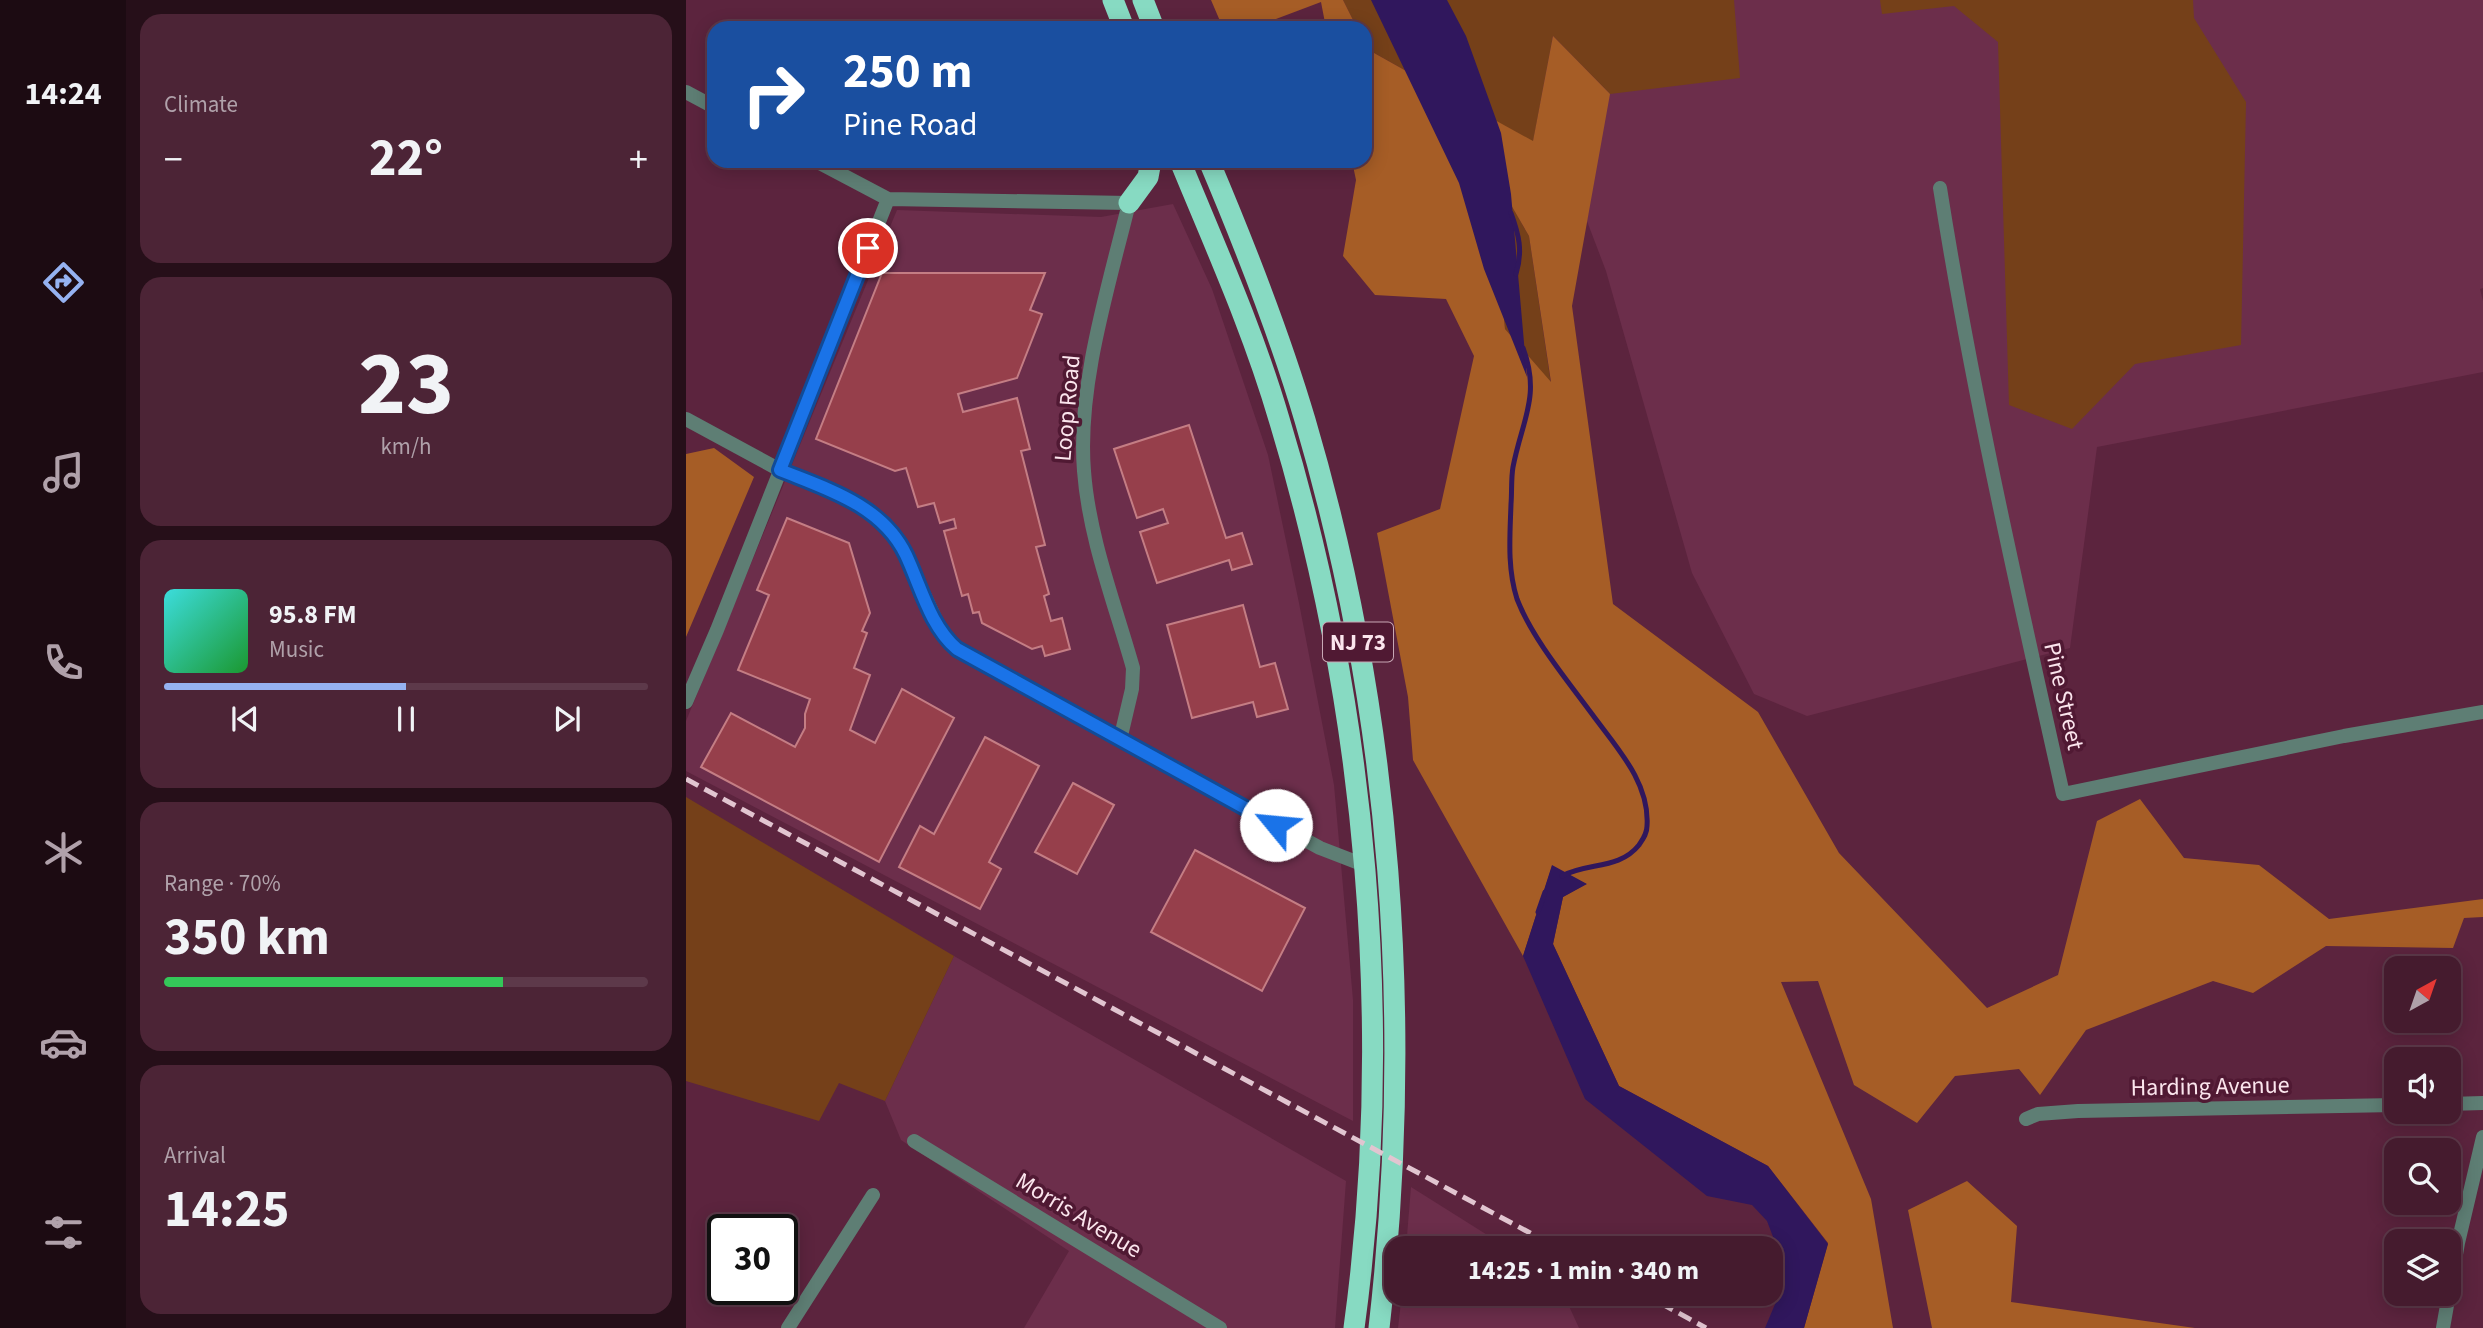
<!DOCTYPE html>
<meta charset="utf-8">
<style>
:root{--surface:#451b2e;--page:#4c2436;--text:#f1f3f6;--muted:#b0a1aa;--line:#5d394a;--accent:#95b2f1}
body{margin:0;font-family:"Source Sans 3",sans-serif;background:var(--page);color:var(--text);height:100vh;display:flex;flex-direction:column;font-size:26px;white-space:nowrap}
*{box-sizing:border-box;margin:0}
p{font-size:23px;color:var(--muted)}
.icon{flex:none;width:38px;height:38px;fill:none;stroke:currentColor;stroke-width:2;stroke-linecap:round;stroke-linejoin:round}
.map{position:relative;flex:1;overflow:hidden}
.side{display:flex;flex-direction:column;gap:14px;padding:14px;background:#260f19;width:560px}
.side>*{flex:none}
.hud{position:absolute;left:21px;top:21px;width:665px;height:147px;border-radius:21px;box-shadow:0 4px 18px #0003,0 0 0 2px var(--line);background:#1a4fa0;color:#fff;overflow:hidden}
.needle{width:46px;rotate:40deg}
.controls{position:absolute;left:1698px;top:956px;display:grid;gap:14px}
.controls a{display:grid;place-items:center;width:77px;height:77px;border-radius:14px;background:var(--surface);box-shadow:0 4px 18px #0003,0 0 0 2px var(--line);font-size:35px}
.speed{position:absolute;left:21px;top:1214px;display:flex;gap:14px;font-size:35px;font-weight:700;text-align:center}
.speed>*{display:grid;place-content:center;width:91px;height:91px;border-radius:50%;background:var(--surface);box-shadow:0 4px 18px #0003,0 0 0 2px var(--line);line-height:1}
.speed .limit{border:4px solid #111;border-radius:10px;background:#fff;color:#111}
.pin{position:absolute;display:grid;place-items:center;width:60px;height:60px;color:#fff;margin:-30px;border:4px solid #fff;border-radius:50%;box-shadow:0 2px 7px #0007}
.me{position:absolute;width:77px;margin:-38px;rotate:298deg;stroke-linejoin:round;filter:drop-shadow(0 0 5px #0008)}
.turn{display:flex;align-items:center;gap:24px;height:147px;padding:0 21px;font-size:32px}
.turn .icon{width:91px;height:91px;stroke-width:2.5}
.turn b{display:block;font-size:49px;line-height:60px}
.big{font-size:52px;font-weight:700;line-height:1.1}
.side .card{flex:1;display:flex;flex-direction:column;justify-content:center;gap:10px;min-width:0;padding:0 24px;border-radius:21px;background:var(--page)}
.side .dial{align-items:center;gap:0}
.dial b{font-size:91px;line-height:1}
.song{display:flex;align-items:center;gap:21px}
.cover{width:84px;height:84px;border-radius:10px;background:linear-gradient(135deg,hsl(180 70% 55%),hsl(130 70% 35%))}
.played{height:7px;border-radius:4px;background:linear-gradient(90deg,var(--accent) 50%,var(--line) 50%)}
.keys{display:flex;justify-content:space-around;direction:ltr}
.heat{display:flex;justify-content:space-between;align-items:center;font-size:38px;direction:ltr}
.charge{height:10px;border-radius:5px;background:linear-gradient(90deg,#34c759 70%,var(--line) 0)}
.trip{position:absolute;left:698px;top:1236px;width:399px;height:70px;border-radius:21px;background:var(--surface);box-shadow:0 4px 18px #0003,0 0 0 2px var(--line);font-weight:700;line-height:70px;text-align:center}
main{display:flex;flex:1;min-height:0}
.menu{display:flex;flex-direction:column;width:126px;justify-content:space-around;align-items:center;background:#1c0b12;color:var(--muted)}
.menu .icon{width:49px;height:49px}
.menu .current{color:var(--accent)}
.menu b{font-size:32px;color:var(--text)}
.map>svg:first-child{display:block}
.built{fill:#6c2e4b}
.green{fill:#754019}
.forest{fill:#a65d26}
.water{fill:#30175d}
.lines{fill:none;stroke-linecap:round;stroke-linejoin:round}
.stream{stroke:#30175d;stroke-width:5}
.building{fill:#963f4b;stroke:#c47d84;stroke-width:2}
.street{stroke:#5e7e74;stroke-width:14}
.highway{stroke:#87dac2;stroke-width:21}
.rail{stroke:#e1c5d0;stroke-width:5;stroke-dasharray:14 7;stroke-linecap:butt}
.route-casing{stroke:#114b97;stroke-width:18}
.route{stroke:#1a73e8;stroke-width:12}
.labels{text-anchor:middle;stroke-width:7;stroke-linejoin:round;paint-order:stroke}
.shield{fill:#501933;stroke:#c8a8b5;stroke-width:2}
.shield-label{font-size:23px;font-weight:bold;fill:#fbe5ed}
.street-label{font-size:24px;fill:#fbe5ed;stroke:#501933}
</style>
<main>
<nav class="menu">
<b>14:24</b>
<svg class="icon current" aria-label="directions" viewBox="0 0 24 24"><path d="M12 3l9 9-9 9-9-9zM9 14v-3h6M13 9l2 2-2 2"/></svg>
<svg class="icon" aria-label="music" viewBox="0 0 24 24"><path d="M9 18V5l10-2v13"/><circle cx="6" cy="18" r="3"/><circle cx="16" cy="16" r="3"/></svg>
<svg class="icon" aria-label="phone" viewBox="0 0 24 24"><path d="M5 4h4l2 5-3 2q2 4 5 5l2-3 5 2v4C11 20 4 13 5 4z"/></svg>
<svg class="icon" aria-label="climate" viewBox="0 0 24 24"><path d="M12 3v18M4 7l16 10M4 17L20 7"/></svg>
<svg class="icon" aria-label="car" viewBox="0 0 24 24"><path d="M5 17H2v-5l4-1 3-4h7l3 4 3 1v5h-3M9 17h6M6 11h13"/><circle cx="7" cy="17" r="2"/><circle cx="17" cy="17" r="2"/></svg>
<svg class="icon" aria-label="filters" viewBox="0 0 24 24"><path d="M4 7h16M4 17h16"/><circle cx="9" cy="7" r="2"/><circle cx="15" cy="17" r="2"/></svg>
</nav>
<section class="side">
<div class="card"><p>Climate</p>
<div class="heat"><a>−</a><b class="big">22°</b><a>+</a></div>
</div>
<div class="card dial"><b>23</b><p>km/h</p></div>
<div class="card">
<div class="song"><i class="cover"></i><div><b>95.8 FM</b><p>Music</p></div></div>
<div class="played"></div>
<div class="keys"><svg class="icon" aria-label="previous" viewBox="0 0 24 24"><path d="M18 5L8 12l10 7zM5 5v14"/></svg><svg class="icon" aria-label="pause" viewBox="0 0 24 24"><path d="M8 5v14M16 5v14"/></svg><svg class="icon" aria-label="next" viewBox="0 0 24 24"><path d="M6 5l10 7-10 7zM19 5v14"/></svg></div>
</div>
<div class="card"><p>Range · 70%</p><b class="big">350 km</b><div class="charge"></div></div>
<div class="card"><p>Arrival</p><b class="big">14:25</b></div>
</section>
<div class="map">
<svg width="1797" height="1328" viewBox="0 0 1797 1328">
<rect width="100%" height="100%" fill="#5c243e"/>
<path class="built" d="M798,0H1797V288L1794,289L1797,301V372L1411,447L1384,648L1121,716L1068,694L1006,573L920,271L859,111Z
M487,204L526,289L582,455L613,603L648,785L667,1000V1121L0,771V721L211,210L415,217Z
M268,956L660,1181L649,1328H338L383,1251L215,1140L199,1101Z
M725,1187L822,1248H720Z
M716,1293H877L893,1328H712Z"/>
<path class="green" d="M657,0H1048L1054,78L924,94L867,36L847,142L761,94L843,236L865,384L819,329L808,217L738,81L681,49L679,28H671Z
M1194,0H1507L1508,18L1560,102L1555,345L1449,364L1386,429L1323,405L1312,42L1268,6L1196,14Z
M0,797L268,956L199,1101L153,1083L133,1121L0,1081Z"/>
<path class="forest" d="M525,0H657L671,28H640L635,2L566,28H537Z
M867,36L924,94L886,306L927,604L1072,712L1153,853L1301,1008L1372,975L1411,821L1454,799L1498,858L1573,865L1643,919L1797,899V917L1778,918L1767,948L1640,946L1567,993L1527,981L1400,1030L1354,1095L1333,1069L1269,1076L1231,1123L1168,1085L1132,981L1095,982L1185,1199L1207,1328H1118L1142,1243L1082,1166L933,1086L867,944L877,897L900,884L866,866L837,956L727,760L722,697L691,533L754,509L788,356L760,299L689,295L657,256L670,180L666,161H679V45L681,49L738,81L808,217L819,329L865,382L843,236L760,93L847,141Z
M28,448L68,477L0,637V454Z
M1281,1181L1331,1226L1325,1302L1509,1328H1246L1222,1210Z"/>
<path class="water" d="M685,0H761L780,36L815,133L825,194L841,377L798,269L773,183Z
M866,865L901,884L877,897L867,944L933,1086L1082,1166L1142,1244L1118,1328H1079L1092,1297L1095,1258L1081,1221L1066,1205L1021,1196L899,1099L837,956Z"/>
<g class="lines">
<path class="stream" d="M825,213C833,235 837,251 830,274
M837,348C855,396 836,420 827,467C825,478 826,492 825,504C824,535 821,568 831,599C846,638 881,680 906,714C930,747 964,782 961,826C961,834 957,839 953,845C933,870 902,862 876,876
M852,912L859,892"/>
</g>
<path class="building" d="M196,273H359L344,310L356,314L331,378L272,394L277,412L331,398L344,449L335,451L359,545L350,547L363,594L358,596L365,621L376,618L384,649L359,656L356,646L346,649L296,623L293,612L287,613L282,594L276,596L258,531L270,528L268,519L254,523L248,503L232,507L220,468L209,471L130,439Z
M503,425L540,538L556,533L566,564L546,570L543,560L471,583L454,532L482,523L477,509L451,518L428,449Z
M101,518L163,543L184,613L176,631L181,633L168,668L184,675L164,730L189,743L216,689L268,718L193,862L15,767L45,713L109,747L119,728V714L124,699L52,670L83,595L71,590Z
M557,605L574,667L589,663L602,709L571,717L567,702L506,718L481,625Z
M299,737L353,766L303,862L315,869L294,909L213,867L234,826L248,834Z
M387,783L428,805L391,874L349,852Z
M509,850L619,908L576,991L465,932Z"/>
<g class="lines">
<path class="street" d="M0,92L28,107
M130,161L202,199L443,203C423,285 391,386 398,471C403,538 429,604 447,668L446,689L434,740
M1254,188C1286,391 1332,593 1377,794L1658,736L1797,712
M0,419L94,470L156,495L187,514L214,543L256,633L264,643L282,656L634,848L678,865
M0,702L31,630L202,199
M1762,1104L1797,1103
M1340,1119L1352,1114L1392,1111L1710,1105
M228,1141L534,1328
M102,1328L187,1195
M1757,1328L1772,1243L1797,1137"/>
<path class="highway" d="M427,0L438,28
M457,0L468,28
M494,161C529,246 567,330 593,419C681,708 709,1028 668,1328
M523,161C559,246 593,332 619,420C706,715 728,1023 693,1328
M443,203L462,177L465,161"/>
<path class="rail" d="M0,779L872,1248
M956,1293L1020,1328"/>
</g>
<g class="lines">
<g class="route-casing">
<path id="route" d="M182,248L94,470C141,489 196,505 220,555C235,587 244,626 271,649L590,825"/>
</g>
<use href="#route" class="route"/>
</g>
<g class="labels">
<rect class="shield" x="637" y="622.5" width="70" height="39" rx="5"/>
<g class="shield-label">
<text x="672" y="650">NJ 73</text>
</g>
<g class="street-label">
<text transform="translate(381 408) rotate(-85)" y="8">Loop Road</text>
<text transform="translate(1378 696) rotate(77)" y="8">Pine Street</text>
<text transform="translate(1524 1086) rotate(-1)" y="8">Harding Avenue</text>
<text transform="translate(393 1215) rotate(31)" y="8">Morris Avenue</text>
</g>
</g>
</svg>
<div class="controls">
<a><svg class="needle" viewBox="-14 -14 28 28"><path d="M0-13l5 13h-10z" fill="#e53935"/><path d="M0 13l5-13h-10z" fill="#b0a1aa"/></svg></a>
<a><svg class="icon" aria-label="sound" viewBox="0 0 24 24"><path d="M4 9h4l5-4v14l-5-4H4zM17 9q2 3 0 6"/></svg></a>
<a><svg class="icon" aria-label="search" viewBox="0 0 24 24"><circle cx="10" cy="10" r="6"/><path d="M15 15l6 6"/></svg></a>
<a><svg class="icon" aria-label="layers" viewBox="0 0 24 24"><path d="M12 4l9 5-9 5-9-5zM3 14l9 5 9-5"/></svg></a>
</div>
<div class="speed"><div class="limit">30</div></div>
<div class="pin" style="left:182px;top:248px;background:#d93025"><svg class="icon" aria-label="arrive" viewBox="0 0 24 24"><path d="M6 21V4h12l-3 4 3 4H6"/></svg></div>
<svg class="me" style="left:590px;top:825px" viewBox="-20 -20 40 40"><circle r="19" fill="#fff"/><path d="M0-13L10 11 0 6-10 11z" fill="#1a73e8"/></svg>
<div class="trip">14:25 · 1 min · 340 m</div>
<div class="hud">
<div class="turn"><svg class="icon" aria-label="right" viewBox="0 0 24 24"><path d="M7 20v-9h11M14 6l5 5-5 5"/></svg><div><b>250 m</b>Pine Road</div></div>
</div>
</div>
</main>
